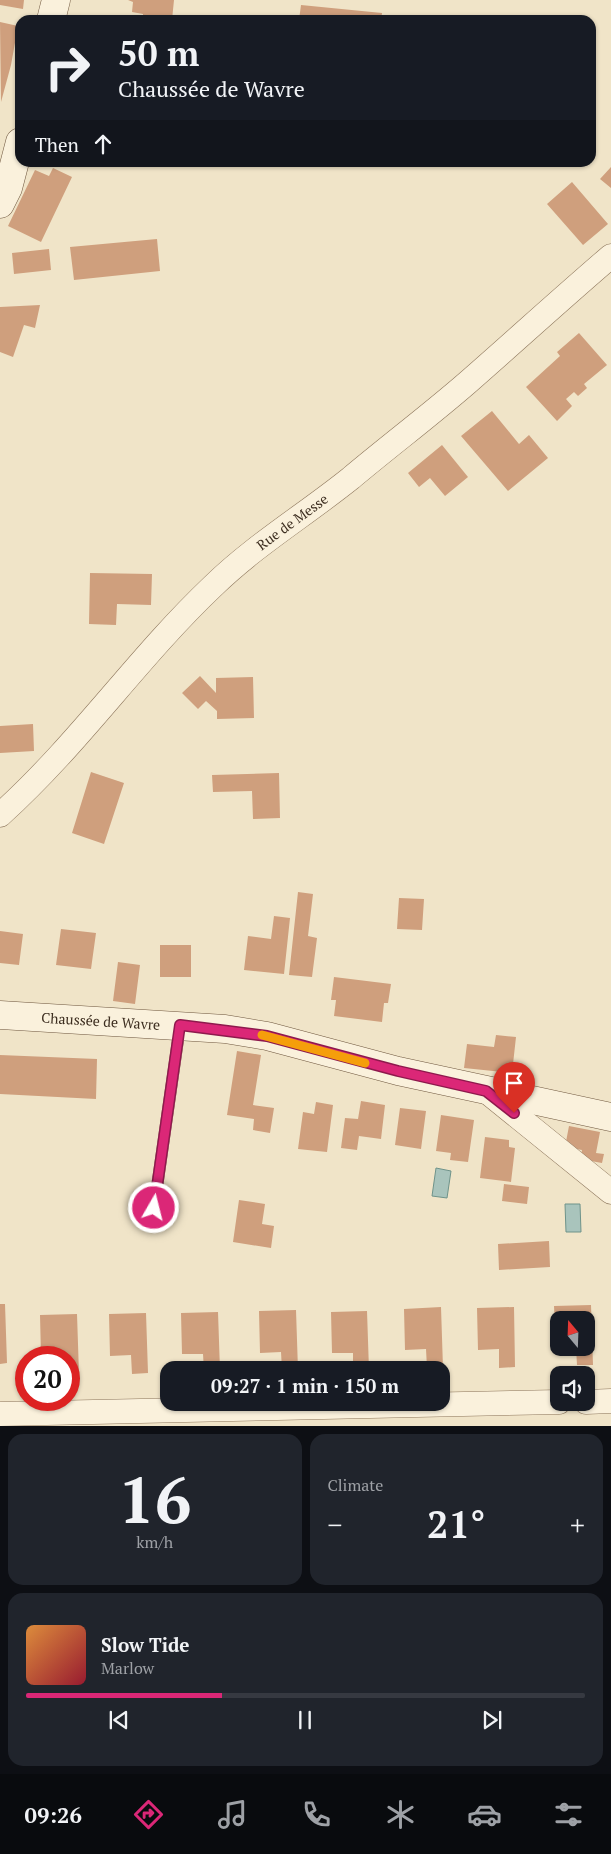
<!DOCTYPE html>
<meta charset="utf-8">
<style>
:root{--surface:#171b24;--page:#20242c;--text:#f1f3f6;--muted:#9ea1a6;--line:#363941;--accent:#db2777}
body{margin:0;font-family:"PT Serif",serif;background:var(--page);color:var(--text);height:100vh;display:flex;flex-direction:column;font-size:19px;white-space:nowrap}
*{box-sizing:border-box;margin:0}
p{font-size:16px;color:var(--muted)}
.icon{flex:none;width:28px;height:28px;fill:none;stroke:currentColor;stroke-width:2;stroke-linecap:round;stroke-linejoin:round}
.map{position:relative;height:1426px;overflow:hidden}
.panel{display:flex;flex-direction:column;gap:8px;padding:8px;background:#0d0f14;flex:1}
.panel>*{flex:none}
.guide{position:absolute;left:15px;top:15px;width:581px;height:152px;border-radius:15px;box-shadow:0 1px 4px #0004;background:#171b24;color:var(--text);overflow:hidden}
.needle{width:32px;rotate:341deg}
.controls{position:absolute;left:550px;top:1311px;display:grid;gap:10px}
.controls a{display:grid;place-items:center;width:45px;height:45px;border-radius:10px;background:var(--surface);box-shadow:0 1px 4px #0004;font-size:25px}
.speed{position:absolute;left:15px;top:1346px;display:flex;gap:10px;font-size:25px;font-weight:700;text-align:center}
.speed>*{display:grid;place-content:center;width:65px;height:65px;border-radius:50%;background:var(--surface);box-shadow:0 1px 4px #0004;line-height:1}
.speed .limit{border:8px solid #d22;background:#fff;color:#111}
.pin{position:absolute;display:grid;place-items:center;width:42px;height:42px;color:#fff;margin:-51px -21px;border-radius:50% 50% 50% 0;rotate:-45deg;box-shadow:0 0 5px #0007}
.pin .icon{rotate:45deg}
.me{position:absolute;width:55px;margin:-28px;rotate:8deg;stroke-linejoin:round;filter:drop-shadow(0 0 4px #0008)}
.turn{display:flex;align-items:center;gap:18px;height:105px;padding:0 20px;font-size:22px}
.turn .icon{width:65px;height:65px;stroke-width:2.5}
.turn b{display:block;font-size:35px;line-height:42px}
.then{display:flex;align-items:center;height:48px;padding:0 20px;background:#0003;gap:10px;font-size:19px}
.big{font-size:38px;font-weight:600;line-height:1.1}
.panel .widget{flex:1;display:flex;flex-direction:column;justify-content:center;gap:8px;min-width:0;padding:0 18px;border-radius:15px;background:var(--page)}
.panel .dial{align-items:center;gap:0}
.dial b{font-size:65px;line-height:1}
.song{display:flex;align-items:center;gap:15px}
.cover{width:60px;height:60px;border-radius:8px;background:linear-gradient(135deg,hsl(30 70% 55%),hsl(350 70% 35%))}
.played{height:5px;border-radius:2px;background:linear-gradient(90deg,var(--accent) 35%,var(--line) 35%)}
.keys{display:flex;justify-content:space-around;direction:ltr}
.heat{display:flex;justify-content:space-between;align-items:center;font-size:28px;direction:ltr}
.panel .tiles{flex:1;display:grid;gap:8px;grid-template-columns:1fr 1fr}
.widget:last-child{grid-column:span 2}
.trip{position:absolute;left:160px;top:1361px;width:290px;height:50px;border-radius:15px;background:var(--surface);box-shadow:0 1px 4px #0004;font-weight:600;line-height:50px;text-align:center}
.menu{display:flex;height:80px;justify-content:space-around;align-items:center;background:#090b0e;color:var(--muted)}
.menu .icon{width:35px;height:35px}
.menu .selected{color:var(--accent)}
.menu b{font-size:22px;color:var(--text)}
.map>svg:first-child{display:block}
.water{fill:#a9c4bc;stroke:#6f938a}
.building{fill:#cf9f7d}
.lines{fill:none;stroke-linecap:round;stroke-linejoin:round}
.lane-casing{stroke:#8d765c;stroke-width:12}
.street-casing{stroke:#8d765c;stroke-width:25}
.secondary-casing{stroke:#6f573f;stroke-width:29}
.lane{stroke:#faf1dc;stroke-width:11}
.street{stroke:#faf1dc;stroke-width:24}
.secondary{stroke:#faf1dc;stroke-width:28}
.route-casing{stroke:#8e194d;stroke-width:12}
.route{stroke:#db2777;stroke-width:9}
.slow{stroke:#f59e0b;stroke-width:9}
.labels{text-anchor:middle;stroke-width:5;stroke-linejoin:round;paint-order:stroke}
.street-label{font-size:14px;fill:#3d2e20;stroke:#f7eed8}
</style>
<div class="map">
<svg width="611" height="1427" viewBox="0 0 611 1427">
<rect width="100%" height="100%" fill="#f0e4c8"/>
<path class="water" d="M436,1168L451,1171L447,1198L432,1196Z
M565,1204H580L581,1232H566Z"/>
<path class="building" d="M0,0H24L23,9L0,5Z
M128,0H174L172,20H143V14L132,12L133,2Z
M301,5L382,13L381,20H299Z
M0,22L18,26L11,65L1,102Z
M611,167V188L600,179Z
M53,168L72,177L41,242L8,226L35,170L49,176Z
M572,182L608,224L583,245L547,204Z
M157,239L160,271L74,280L70,247Z
M49,249L51,270L14,274L12,253Z
M40,305L35,328L24,325L13,357L0,352V307Z
M579,333L607,365L584,384L587,388L578,396L574,392L566,399L572,406L557,421L526,387L560,356L557,352Z
M492,411L519,444L529,435L548,458L508,491L461,436Z
M442,445L468,477L445,496L430,478L419,487L408,473Z
M90,573L152,574L151,605L117,604L116,625L89,624Z
M200,676L216,693V678L253,677L254,718L217,719V711L206,701L198,709L182,693Z
M33,724L34,751L0,753V726Z
M91,772L124,783L104,844L72,833Z
M279,773L280,818L253,819L252,791L213,792L212,775Z
M298,892L313,894L308,936L317,938L312,977L289,975Z
M399,898L424,899L422,930L397,929Z
M274,916L290,918L284,974L244,970L248,936L271,939Z
M61,929L96,933L91,969L56,965Z
M0,931L23,934L19,965L0,963Z
M160,945H191V977H160Z
M118,962L140,965L135,1004L113,1001Z
M334,977L391,984L388,1003H384L382,1022L334,1016L336,1000H331Z
M496,1035L516,1037L512,1073L464,1068L467,1044L494,1047Z
M237,1051L261,1055L253,1105L274,1108L270,1133L253,1130L254,1119L227,1115Z
M0,1055L97,1059L96,1099L0,1094Z
M361,1101L385,1105L381,1139L359,1136L357,1150L341,1148L345,1118L358,1119Z
M316,1102L333,1105L327,1152L298,1149L303,1112L314,1114Z
M400,1108L426,1111L421,1149L395,1145Z
M441,1115L474,1120L468,1162L450,1160L451,1153L436,1151Z
M569,1126L600,1132L596,1153L604,1154L602,1163L580,1159L582,1150L565,1147Z
M485,1137L509,1140V1147L515,1148L511,1182L480,1178Z
M504,1184L529,1187L527,1204L502,1201Z
M239,1200L265,1204L262,1224L274,1226L271,1248L233,1242Z
M549,1241L550,1267L499,1270L498,1244Z
M0,1304H5L7,1363L0,1364Z
M591,1305L593,1365H577L576,1348H586V1320H559V1347H556L554,1306Z
M441,1307L443,1368H427L426,1349L405,1350L404,1309Z
M514,1307L515,1367L499,1368V1349L478,1350L477,1308Z
M296,1310L298,1370H282L281,1352L260,1353L259,1311Z
M367,1311L369,1370H353V1353H332L331,1312Z
M218,1312L220,1370H204L203,1354H182L181,1313Z
M146,1313L148,1373L132,1374L131,1355L110,1356L109,1314Z
M77,1314L79,1374H69V1358L41,1356L40,1315Z"/>
<g class="lines">
<g class="lane-casing">
<path id="lane" d="M154,1208L180,1026"/>
</g>
<g class="street-casing">
<g id="street">
<path id="s1" d="M0,815C79,744 137,658 213,586C255,545 305,515 351,478C389,446 429,416 467,383C515,341 562,298 611,256"/>
<path d="M486,1091L611,1192"/>
<path d="M586,1402L611,1401"/>
<path d="M0,1414L559,1402"/>
</g>
</g>
<g class="secondary-casing">
<g id="secondary">
<path d="M51,20L56,0"/>
<path d="M0,204L8,188L20,142"/>
<path id="s2" d="M0,1015L225,1029L267,1036L398,1071L611,1117"/>
</g>
</g>
<use href="#lane" class="lane"/>
<use href="#street" class="street"/>
<use href="#secondary" class="secondary"/>
</g>
<g class="lines">
<g class="route-casing">
<path id="route" d="M154,1208L180,1025L267,1036L398,1071L486,1091L514,1113"/>
</g>
<use href="#route" class="route"/>
<path class="slow" d="M262,1035L365,1063"/>
</g>
<g class="labels">
<g class="street-label">
<text dy="5" stroke="none"><textPath href="#s1" startOffset="415">Rue de Messe</textPath></text>
<text dy="5" stroke="none"><textPath href="#s2" startOffset="101">Chaussée de Wavre</textPath></text>
</g>
</g>
</svg>
<div class="controls">
<a><svg class="needle" viewBox="-14 -14 28 28"><path d="M0-13l5 13h-10z" fill="#e53935"/><path d="M0 13l5-13h-10z" fill="#9ea1a6"/></svg></a>
<a><svg class="icon" aria-label="sound" viewBox="0 0 24 24"><path d="M4 9h4l5-4v14l-5-4H4zM17 9q2 3 0 6"/></svg></a>
</div>
<div class="speed"><div class="limit">20</div></div>
<div class="pin" style="left:514px;top:1113px;background:#d93025"><svg class="icon" aria-label="arrive" viewBox="0 0 24 24"><path d="M6 21V4h12l-3 4 3 4H6"/></svg></div>
<svg class="me" style="left:154px;top:1208px" viewBox="-20 -20 40 40"><circle r="17" fill="#db2777" stroke="#fff" stroke-width="3"/><path d="M0-11L8 9 0 5-8 9z" fill="#fff"/></svg>
<div class="trip">09:27 · 1 min · 150 m</div>
<div class="guide">
<div class="turn"><svg class="icon" aria-label="right" viewBox="0 0 24 24"><path d="M7 20v-9h11M14 6l5 5-5 5"/></svg><div><b>50 m</b>Chaussée de Wavre</div></div>
<div class="then">Then<svg class="icon" aria-label="ahead" viewBox="0 0 24 24"><path d="M12 20V5M6 11l6-6 6 6"/></svg></div>
</div>
</div>
<section class="panel">
<div class="tiles">
<div class="widget dial"><b>16</b><p>km/h</p></div>
<div class="widget"><p>Climate</p>
<div class="heat"><a>−</a><b class="big">21°</b><a>+</a></div>
</div>
<div class="widget">
<div class="song"><i class="cover"></i><div><b>Slow Tide</b><p>Marlow</p></div></div>
<div class="played"></div>
<div class="keys"><svg class="icon" aria-label="previous" viewBox="0 0 24 24"><path d="M18 5L8 12l10 7zM5 5v14"/></svg><svg class="icon" aria-label="pause" viewBox="0 0 24 24"><path d="M8 5v14M16 5v14"/></svg><svg class="icon" aria-label="next" viewBox="0 0 24 24"><path d="M6 5l10 7-10 7zM19 5v14"/></svg></div>
</div>
</div>
</section>
<nav class="menu">
<b>09:26</b>
<svg class="icon selected" aria-label="directions" viewBox="0 0 24 24"><path d="M12 3l9 9-9 9-9-9zM9 14v-3h6M13 9l2 2-2 2"/></svg>
<svg class="icon" aria-label="music" viewBox="0 0 24 24"><path d="M9 18V5l10-2v13"/><circle cx="6" cy="18" r="3"/><circle cx="16" cy="16" r="3"/></svg>
<svg class="icon" aria-label="phone" viewBox="0 0 24 24"><path d="M5 4h4l2 5-3 2q2 4 5 5l2-3 5 2v4C11 20 4 13 5 4z"/></svg>
<svg class="icon" aria-label="climate" viewBox="0 0 24 24"><path d="M12 3v18M4 7l16 10M4 17L20 7"/></svg>
<svg class="icon" aria-label="car" viewBox="0 0 24 24"><path d="M5 17H2v-5l4-1 3-4h7l3 4 3 1v5h-3M9 17h6M6 11h13"/><circle cx="7" cy="17" r="2"/><circle cx="17" cy="17" r="2"/></svg>
<svg class="icon" aria-label="filters" viewBox="0 0 24 24"><path d="M4 7h16M4 17h16"/><circle cx="9" cy="7" r="2"/><circle cx="15" cy="17" r="2"/></svg>
</nav>
